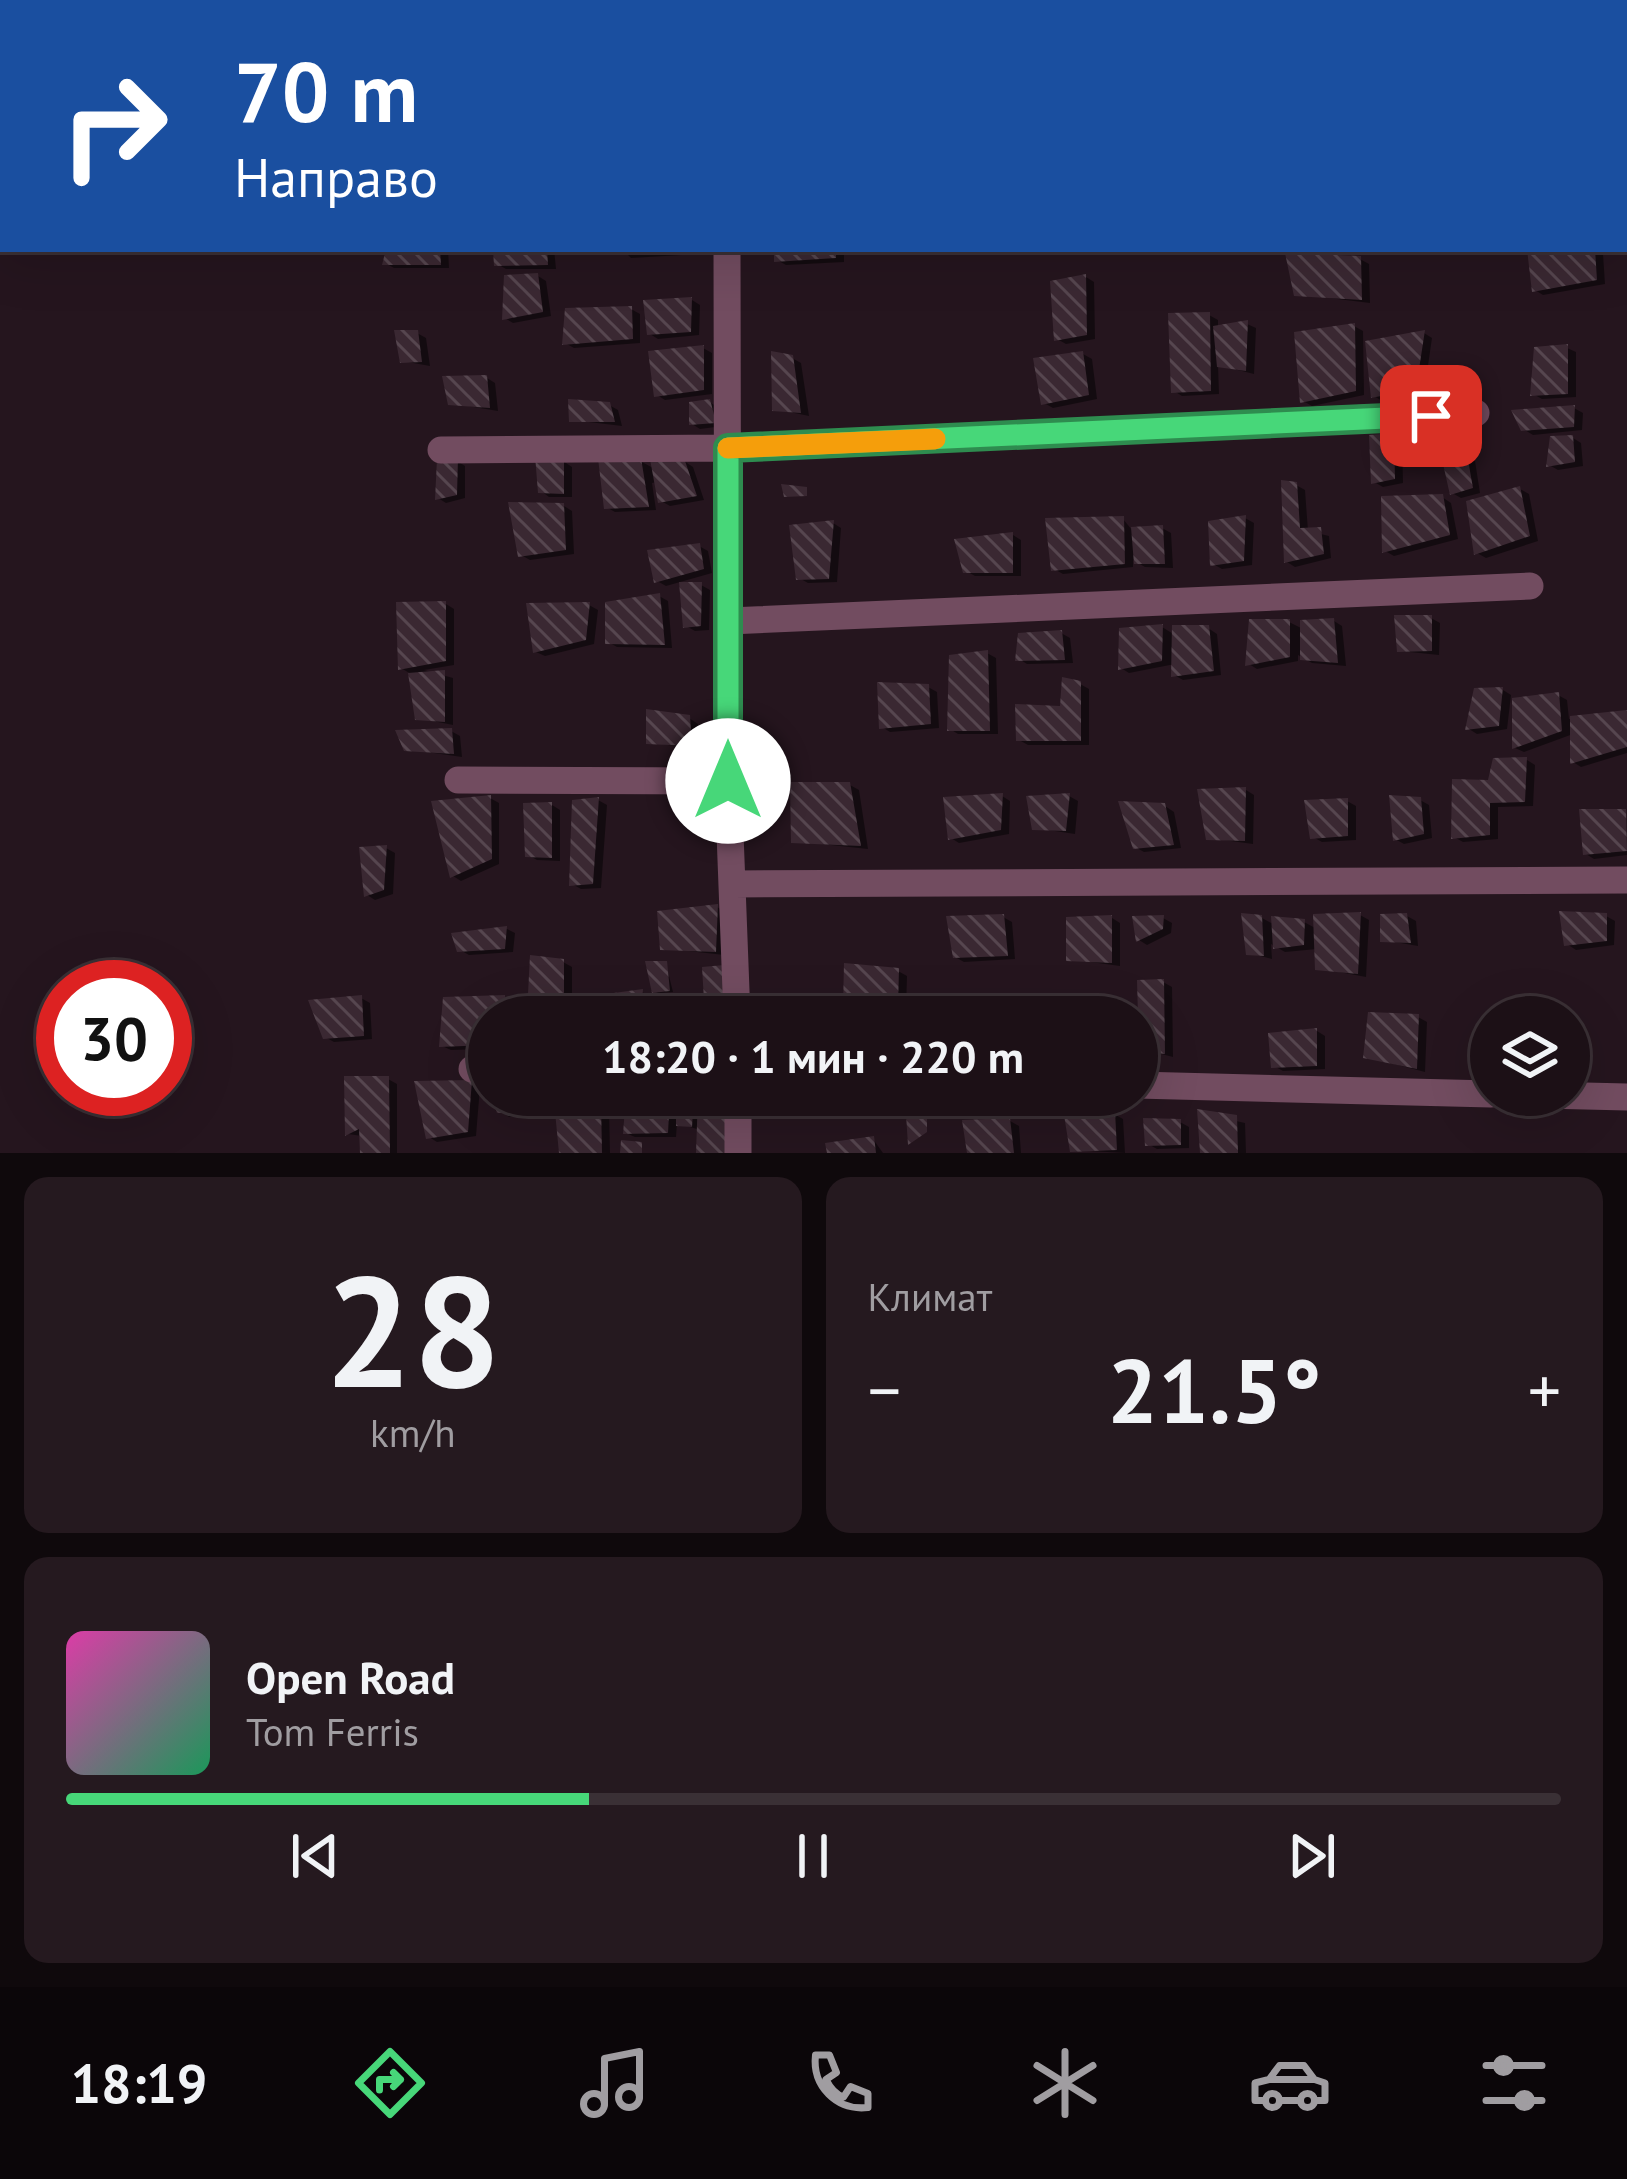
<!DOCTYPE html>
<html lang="ru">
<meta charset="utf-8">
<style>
:root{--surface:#1c1016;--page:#25191f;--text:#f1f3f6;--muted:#a09da1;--line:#3a3035;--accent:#47d779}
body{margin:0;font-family:"PT Sans",sans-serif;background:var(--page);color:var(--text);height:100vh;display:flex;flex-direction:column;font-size:45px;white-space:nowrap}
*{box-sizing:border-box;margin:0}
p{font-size:39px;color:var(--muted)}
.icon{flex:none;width:66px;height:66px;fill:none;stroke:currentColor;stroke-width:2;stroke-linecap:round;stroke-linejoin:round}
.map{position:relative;height:1153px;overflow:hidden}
.drawer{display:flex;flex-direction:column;gap:24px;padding:24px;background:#0f090c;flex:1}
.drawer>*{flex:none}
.guide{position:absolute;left:0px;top:0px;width:1629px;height:252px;box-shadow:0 12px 48px #0002,0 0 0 3px var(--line);background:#1a4fa0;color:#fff;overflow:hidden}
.tools{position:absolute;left:1470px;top:996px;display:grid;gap:24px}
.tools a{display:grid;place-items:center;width:120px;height:120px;border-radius:50%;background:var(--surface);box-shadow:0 12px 48px #0002,0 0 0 3px var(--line);font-size:60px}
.speed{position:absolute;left:36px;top:960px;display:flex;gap:24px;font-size:60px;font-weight:700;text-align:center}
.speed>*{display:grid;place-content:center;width:156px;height:156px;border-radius:50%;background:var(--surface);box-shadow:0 12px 48px #0002,0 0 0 3px var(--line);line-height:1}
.speed .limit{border:18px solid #d22;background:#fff;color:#111}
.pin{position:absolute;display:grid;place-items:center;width:102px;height:102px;color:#fff;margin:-51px;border-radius:24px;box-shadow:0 6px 18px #0006}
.me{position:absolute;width:132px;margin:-66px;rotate:0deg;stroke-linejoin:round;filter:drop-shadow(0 0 9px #0008)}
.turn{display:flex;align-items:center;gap:42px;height:252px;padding:0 36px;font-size:54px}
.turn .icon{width:156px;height:156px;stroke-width:2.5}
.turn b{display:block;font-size:84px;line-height:102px}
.big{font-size:90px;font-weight:700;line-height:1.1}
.drawer .tile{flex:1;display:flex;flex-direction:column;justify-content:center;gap:18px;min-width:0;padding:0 42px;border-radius:24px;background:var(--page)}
.drawer .dial{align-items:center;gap:0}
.dial b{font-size:156px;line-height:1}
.song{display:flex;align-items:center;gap:36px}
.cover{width:144px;height:144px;border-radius:18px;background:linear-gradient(135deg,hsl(320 70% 55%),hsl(150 70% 35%))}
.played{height:12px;border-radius:6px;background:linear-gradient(90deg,var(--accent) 35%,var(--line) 35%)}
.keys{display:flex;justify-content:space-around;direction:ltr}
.heat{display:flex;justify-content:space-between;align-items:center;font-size:66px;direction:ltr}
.drawer .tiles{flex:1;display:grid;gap:24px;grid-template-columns:1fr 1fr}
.tile:last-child{grid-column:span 2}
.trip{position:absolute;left:468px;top:996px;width:690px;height:120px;border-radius:60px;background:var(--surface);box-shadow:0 12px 48px #0002,0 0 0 3px var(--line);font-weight:700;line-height:120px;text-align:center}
.menu{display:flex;height:192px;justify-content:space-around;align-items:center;background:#0b0609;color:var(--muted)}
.menu .icon{width:84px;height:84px}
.menu .current{color:var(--accent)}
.menu b{font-size:54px;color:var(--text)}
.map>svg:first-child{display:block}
.shadow{fill:#0007}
.building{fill:url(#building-back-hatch)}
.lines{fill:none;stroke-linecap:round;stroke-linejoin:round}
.path{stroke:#807279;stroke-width:6;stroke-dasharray:12 6;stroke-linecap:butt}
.minor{stroke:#724c60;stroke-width:27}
.route-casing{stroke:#2e8c4f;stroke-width:30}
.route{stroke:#47d779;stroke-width:21}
.slow{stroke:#f59e0b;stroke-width:21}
</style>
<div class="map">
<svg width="1627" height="1153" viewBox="0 0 1627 1153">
<defs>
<pattern id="building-back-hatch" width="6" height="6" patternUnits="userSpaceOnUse" patternTransform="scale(3)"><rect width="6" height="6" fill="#3a2832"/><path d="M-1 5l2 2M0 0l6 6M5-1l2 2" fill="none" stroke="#56464f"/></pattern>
</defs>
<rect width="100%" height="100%" fill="#25151e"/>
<path class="shadow" d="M341,0H378L379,3H342Z
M505,0H551V3H505Z
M569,0H627L569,3Z
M641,0H695L641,3Z
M1296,0H1351V3H1296Z
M1363,0H1410L1411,3H1363Z
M1445,0H1502L1503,2L1446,3Z
M389,249H448L449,268H394L385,263Z
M496,249H554L556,269H506L497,264Z
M622,249H716V253L631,258Z
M777,249H844V262L786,265L777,260Z
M1594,249L1603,254L1605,284L1543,295L1535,290Z
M1360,259L1369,264L1370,303L1297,294Z
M538,276L546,281L551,316L513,323L505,318Z
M1086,277L1094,282L1095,339L1066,344L1057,339Z
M692,300L700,305L699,335L658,339L650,334Z
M631,309L640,314V343L574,348L565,343Z
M1209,315L1218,320V328L1247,324L1256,328L1254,374L1218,365L1219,394L1182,396L1174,391Z
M1354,326L1363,331L1364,395L1312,406L1303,401Z
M417,333L426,338L430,366L402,361Z
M1424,333L1432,338L1424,393L1382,401L1374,396Z
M703,348L712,353V394L665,400L657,395Z
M1567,348L1576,352V397L1542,399L1533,394Z
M1083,354L1092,359L1097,399L1053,408L1044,403Z
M792,358L801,363L809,416L775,409Z
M487,378L495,383L498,411L450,403Z
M709,402L718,407L723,426L700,429L692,424Z
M609,405L618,410L622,426L572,420Z
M1574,408L1583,413L1582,430L1533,435L1523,429Z
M1461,424L1470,429L1480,493L1461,498L1452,493Z
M1393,436L1402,441L1403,483L1383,487L1374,482Z
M1573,438L1581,443L1583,466L1558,470L1549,465Z
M457,461L465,466V498L446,503L438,498Z
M563,461L572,467V497H549L541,491Z
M640,461L655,469L684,461L693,467L704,500L670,506L661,501L657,482L652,483L656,510L615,512L606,507Z
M1296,485L1305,490L1308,531L1329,536L1331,558L1295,567L1287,562Z
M1520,489L1529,494L1538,541L1486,558L1477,553Z
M1442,497L1451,503L1458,539L1394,556L1385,551Z
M564,506L572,511L574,554L530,560L521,555Z
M1245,518L1254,523L1252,565L1222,569L1213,564Z
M1123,519L1132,530L1162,528L1171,533L1173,568L1145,567L1133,560V567L1063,574L1054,569Z
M833,523L841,528L837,582L808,583L799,578Z
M1013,535L1021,540V576H975L966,571Z
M699,546L708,551L712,573L666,586L657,581Z
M701,585L710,590L709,630L695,631L686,626Z
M659,596L668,601L672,648L617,647L608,642Z
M446,604L454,609V665L424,670L453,678V725L418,718L411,674L401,668Z
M589,605L598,610L594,644L545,656L536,652Z
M1431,618L1440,623L1439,655L1400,651Z
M1334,621L1342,626L1346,666L1312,663L1298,655V661L1257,669L1249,664L1289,622L1303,629Z
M1162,627L1175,635L1208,628L1217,634L1221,675L1183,680L1174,675L1175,664L1129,673L1121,668Z
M1061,633L1070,638L1073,663L1027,664L1019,659Z
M987,653L996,658L998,734H958L950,729Z
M1080,684L1089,689V745H1028L1019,740L1062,710Z
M928,687L937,692L939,728L890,732L882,727Z
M1503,690L1511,695L1507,729L1477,734L1469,729Z
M1558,695L1567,700L1569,719L1627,714V753L1581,767L1573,762V734L1524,752L1515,748Z
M689,718L698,724L700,750L649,742Z
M451,731L460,736L462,757L406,749Z
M1527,760L1535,765L1533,806L1498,807V839L1463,842L1454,837L1491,783Z
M850,785L859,790L868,849L794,841Z
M1246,790L1254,795L1253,844L1209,838Z
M1002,796L1010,801L1009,834L959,843L951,838Z
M1069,796L1078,801L1075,834L1035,828Z
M490,798L499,803V864L461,881L453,876Z
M598,800L607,805L601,888L581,889L572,884Z
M1420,800L1429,805L1432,838L1404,844L1395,839Z
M1347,801L1356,806V840L1322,842L1313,837Z
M552,805L560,810V861L537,860L528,855Z
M1165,806L1174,812L1181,848L1144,852L1135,847Z
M1626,812L1627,855L1594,859L1586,854Z
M386,848L395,853L393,894L375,900L367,895Z
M717,907L726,912L724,955L662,948Z
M1360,915L1369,920L1366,977L1318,968L1317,949L1285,952L1271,944L1272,959L1249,953L1262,918L1275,925L1304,922L1317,929Z
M1407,916L1416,921L1418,946L1383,940Z
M1606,916L1615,921L1614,945L1576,950L1567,944Z
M1003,917L1012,922L1015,959L964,962L955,957Z
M1112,918L1120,923V966L1069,959Z
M1163,918L1172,923L1171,933L1147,945L1139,940Z
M507,929L515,933L513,952L469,955L460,950Z
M563,962L572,967V1017H538L530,1013Z
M666,964L673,992L658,993L654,991Z
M898,971L907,976L906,1011H855L846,1006Z
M1163,982L1172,987L1173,1057L1142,1049Z
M642,992L651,997L650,1010L728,1017H598Z
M361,998L370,1003L372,1039L334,1042L325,1037Z
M504,998L513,1003V1017H489V1049L451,1050L442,1046Z
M1070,1003L1078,1008L1077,1017H1024Z
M1418,1017L1427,1022L1425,1072L1367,1057Z
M1317,1031L1325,1036V1069L1283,1071L1274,1066Z
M388,1079L397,1084V1153H363L362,1136L348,1134Z
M471,1083L480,1087L476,1136L437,1142L429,1137Z
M494,1095H544L552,1112L509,1117L500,1111Z
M629,1095H737V1153H699L700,1130L677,1123L676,1137H635L626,1133Z
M601,1104L609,1109L610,1153L562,1152Z
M1200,1113L1245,1123L1246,1153H1203Z
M1114,1114L1123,1119L1125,1153L1072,1150Z
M1010,1121L1019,1126L1021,1153H970L966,1123Z
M1180,1122L1189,1127V1148L1157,1149L1148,1144Z
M873,1139L883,1153H830L828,1146Z"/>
<path class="building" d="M386,249H440L441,265H382Z
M493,249H547L548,265L494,266Z
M774,249H836V258L774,262Z
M1527,249H1595L1597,280L1532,292Z
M1285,253L1361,256L1362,300L1294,296Z
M538,273L543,312L502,320L504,275Z
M1086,274L1087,335L1054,341L1050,281Z
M692,297L691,332L647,335L643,300Z
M632,306L633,339L562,345L565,308Z
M1210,312L1211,391L1171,393L1168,313Z
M1248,320L1246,371L1217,367L1213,326Z
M1355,323L1356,391L1300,403L1294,332Z
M394,330H418L422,362L400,363Z
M1425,330L1416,389L1371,398L1365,341Z
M1568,344V394L1530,396L1534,347Z
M704,345V390L654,397L648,351Z
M771,351L793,355L801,413L772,411Z
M1083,351L1089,395L1041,405L1033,358Z
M487,375L490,408L448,405L442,376Z
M568,399L610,402L615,422H569Z
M710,399L716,423L689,425V402Z
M1575,405L1574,427L1521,431L1511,410Z
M1461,420L1473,488L1450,495L1435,428Z
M1394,433L1395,479L1371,484L1369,435Z
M1573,435L1575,462L1546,467L1550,436Z
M535,455L564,459V494L538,493Z
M458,458L457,495L435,500L437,459Z
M598,458H641L649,507L604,509Z
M684,458L697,496L658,503L650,459Z
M1281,480L1297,482L1300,528L1321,527L1324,554L1284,563Z
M781,484L807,487V496L784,497Z
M1520,486L1530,536L1474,555L1466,501Z
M1443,494L1450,535L1382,553L1381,496Z
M508,502L564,503L566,550L518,557Z
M1246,515L1244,561L1210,566L1208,521Z
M1124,516L1125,564L1051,571L1045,518Z
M834,520L829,579L796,580L789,525Z
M1163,525L1165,564H1134L1131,527Z
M1013,532V573H963L954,539Z
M700,543L704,569L654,583L647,550Z
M679,582H702L701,626L683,628Z
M660,593L665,645L605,644V602Z
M446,601V661L398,670L396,602Z
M590,602L586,640L533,653L526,603Z
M1394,615H1432V651L1397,652Z
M1334,618L1338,663L1300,660V620Z
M1249,619H1290V657L1245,666Z
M1163,624L1162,661L1118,670L1119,628Z
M1172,625H1209L1214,671L1171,677Z
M1062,630L1065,660L1015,661L1018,633Z
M988,650L990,731H947L949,655Z
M445,670V722L415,720L408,673Z
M1062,677L1081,681V741H1016L1015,704L1060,706Z
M877,682L929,684L931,724L879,729Z
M1503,687L1499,726L1465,730L1474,688Z
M1559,692L1562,731L1512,749V698Z
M646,709L690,715L692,746L646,744Z
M1627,710V747L1570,764V716Z
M452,728L454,754L404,751L395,730Z
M1527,757L1525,802L1490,803V835L1451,839L1452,779L1488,780L1493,758Z
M790,782H850L861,846L791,843Z
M1246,787L1245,841L1206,840L1197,789Z
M1003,793L1001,830L948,840L943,797Z
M1070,793L1066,831L1032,830L1026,796Z
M491,795L492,859L450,878L431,801Z
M1389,795L1421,797L1424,834L1393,841Z
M599,797L593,884L569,886L572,800Z
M1348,798V836L1310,839L1304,800Z
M1118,801L1165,803L1174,845L1133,849Z
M552,802V858L525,857L523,803Z
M1579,809H1626L1627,851L1583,855Z
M387,845L384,890L364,897L359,847Z
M718,904L716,952L660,950L657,911Z
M1559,911L1607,913V941L1564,946Z
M1361,912L1358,974L1315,970L1313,914Z
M1241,913L1262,915L1264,956L1246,955Z
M1407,913L1411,943L1380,942V914Z
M1004,914L1008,956L953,958L946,916Z
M1112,915V963L1066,961V917Z
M1164,915L1163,929L1136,942L1132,916Z
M1271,916L1305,919L1304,945L1273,949Z
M507,926L505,949L457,952L451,933Z
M530,955L564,959V1015L527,1014Z
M645,961H667L670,991L652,993Z
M844,963L899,968L898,1008H843Z
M724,965L726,1003L704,1000L702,967Z
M1164,979L1165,1054L1139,1051L1137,980Z
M643,989L641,1017H595L592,996Z
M362,995L364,1036L323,1039L308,1000Z
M505,995L506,1017H489V1045L439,1047L443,997Z
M1070,1000L1069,1017H1021V1004Z
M650,1007L726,1012V1017H650Z
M973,1009H1011V1017H974Z
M1368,1012L1419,1014L1417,1069L1363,1058Z
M1317,1028V1066L1271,1068L1268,1033Z
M1491,1032V1070L1478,1071L1472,1035Z
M344,1076H389L390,1153H360L359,1129L345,1136Z
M472,1080L468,1132L426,1139L414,1081Z
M491,1095H540L545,1109L497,1113Z
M626,1095H670L668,1133L623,1134Z
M676,1095H694L692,1127L676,1126Z
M698,1095H729V1153H696Z
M927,1098V1132L908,1145L905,1099Z
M554,1101H601L602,1153H559Z
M1197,1109L1237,1115L1238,1153H1200Z
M1115,1111L1117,1150L1070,1152L1064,1115Z
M1010,1118L1014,1153H967L962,1120Z
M1143,1118L1181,1119V1145L1145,1146Z
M874,1136L876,1153H827L825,1143Z
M621,1140L642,1142V1153H620Z"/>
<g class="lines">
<path class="path" d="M1216,3V0"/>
<path class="minor" d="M722,0V3
M727,249L728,781L737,1017
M441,450L728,448L1476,413
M729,621L1530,586
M458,780L728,781
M734,884L1627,880
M472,1069H489
M1137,1085L1491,1094
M1543,1095L1627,1097
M738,1153V1095"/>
</g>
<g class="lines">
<g class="route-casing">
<path id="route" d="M728,781V448L1431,416"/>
</g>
<use href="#route" class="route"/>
<path class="slow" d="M728,448L935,439"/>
</g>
</svg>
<div class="tools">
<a><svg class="icon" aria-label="layers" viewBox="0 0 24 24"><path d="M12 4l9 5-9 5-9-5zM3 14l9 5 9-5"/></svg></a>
</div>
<div class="speed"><div class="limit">30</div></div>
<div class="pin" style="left:1431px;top:416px;background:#d93025"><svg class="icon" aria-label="arrive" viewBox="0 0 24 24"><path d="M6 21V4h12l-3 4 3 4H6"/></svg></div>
<svg class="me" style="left:728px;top:781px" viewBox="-20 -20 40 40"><circle r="19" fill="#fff"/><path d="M0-13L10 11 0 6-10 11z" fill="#47d779"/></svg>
<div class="trip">18:20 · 1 мин · 220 m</div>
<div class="guide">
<div class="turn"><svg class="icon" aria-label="right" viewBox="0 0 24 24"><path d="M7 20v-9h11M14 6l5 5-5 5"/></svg><div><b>70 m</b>Направо</div></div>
</div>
</div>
<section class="drawer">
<div class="tiles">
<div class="tile dial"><b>28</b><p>km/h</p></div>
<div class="tile"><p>Климат</p>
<div class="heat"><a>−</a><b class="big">21.5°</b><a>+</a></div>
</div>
<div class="tile">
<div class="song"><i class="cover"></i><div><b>Open Road</b><p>Tom Ferris</p></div></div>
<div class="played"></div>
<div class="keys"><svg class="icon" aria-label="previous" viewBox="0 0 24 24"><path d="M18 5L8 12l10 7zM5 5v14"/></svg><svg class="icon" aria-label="pause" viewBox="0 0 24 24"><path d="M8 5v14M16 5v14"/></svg><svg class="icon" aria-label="next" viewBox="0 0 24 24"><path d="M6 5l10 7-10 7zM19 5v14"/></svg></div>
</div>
</div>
</section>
<nav class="menu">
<b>18:19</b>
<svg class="icon current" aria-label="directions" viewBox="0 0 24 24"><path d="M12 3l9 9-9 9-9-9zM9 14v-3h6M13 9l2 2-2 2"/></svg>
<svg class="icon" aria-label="music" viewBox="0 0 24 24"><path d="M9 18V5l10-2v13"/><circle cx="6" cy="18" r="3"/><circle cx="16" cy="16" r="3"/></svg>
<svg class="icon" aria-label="phone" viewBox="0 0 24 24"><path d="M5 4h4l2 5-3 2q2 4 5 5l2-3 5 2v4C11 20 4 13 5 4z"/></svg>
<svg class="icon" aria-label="climate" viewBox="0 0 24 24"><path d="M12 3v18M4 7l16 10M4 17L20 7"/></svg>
<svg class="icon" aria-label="car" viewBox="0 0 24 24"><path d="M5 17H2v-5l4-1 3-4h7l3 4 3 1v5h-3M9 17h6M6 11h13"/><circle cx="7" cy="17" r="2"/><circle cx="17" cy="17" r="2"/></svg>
<svg class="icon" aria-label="filters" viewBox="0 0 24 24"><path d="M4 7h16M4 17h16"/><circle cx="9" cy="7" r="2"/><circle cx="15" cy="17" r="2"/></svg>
</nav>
